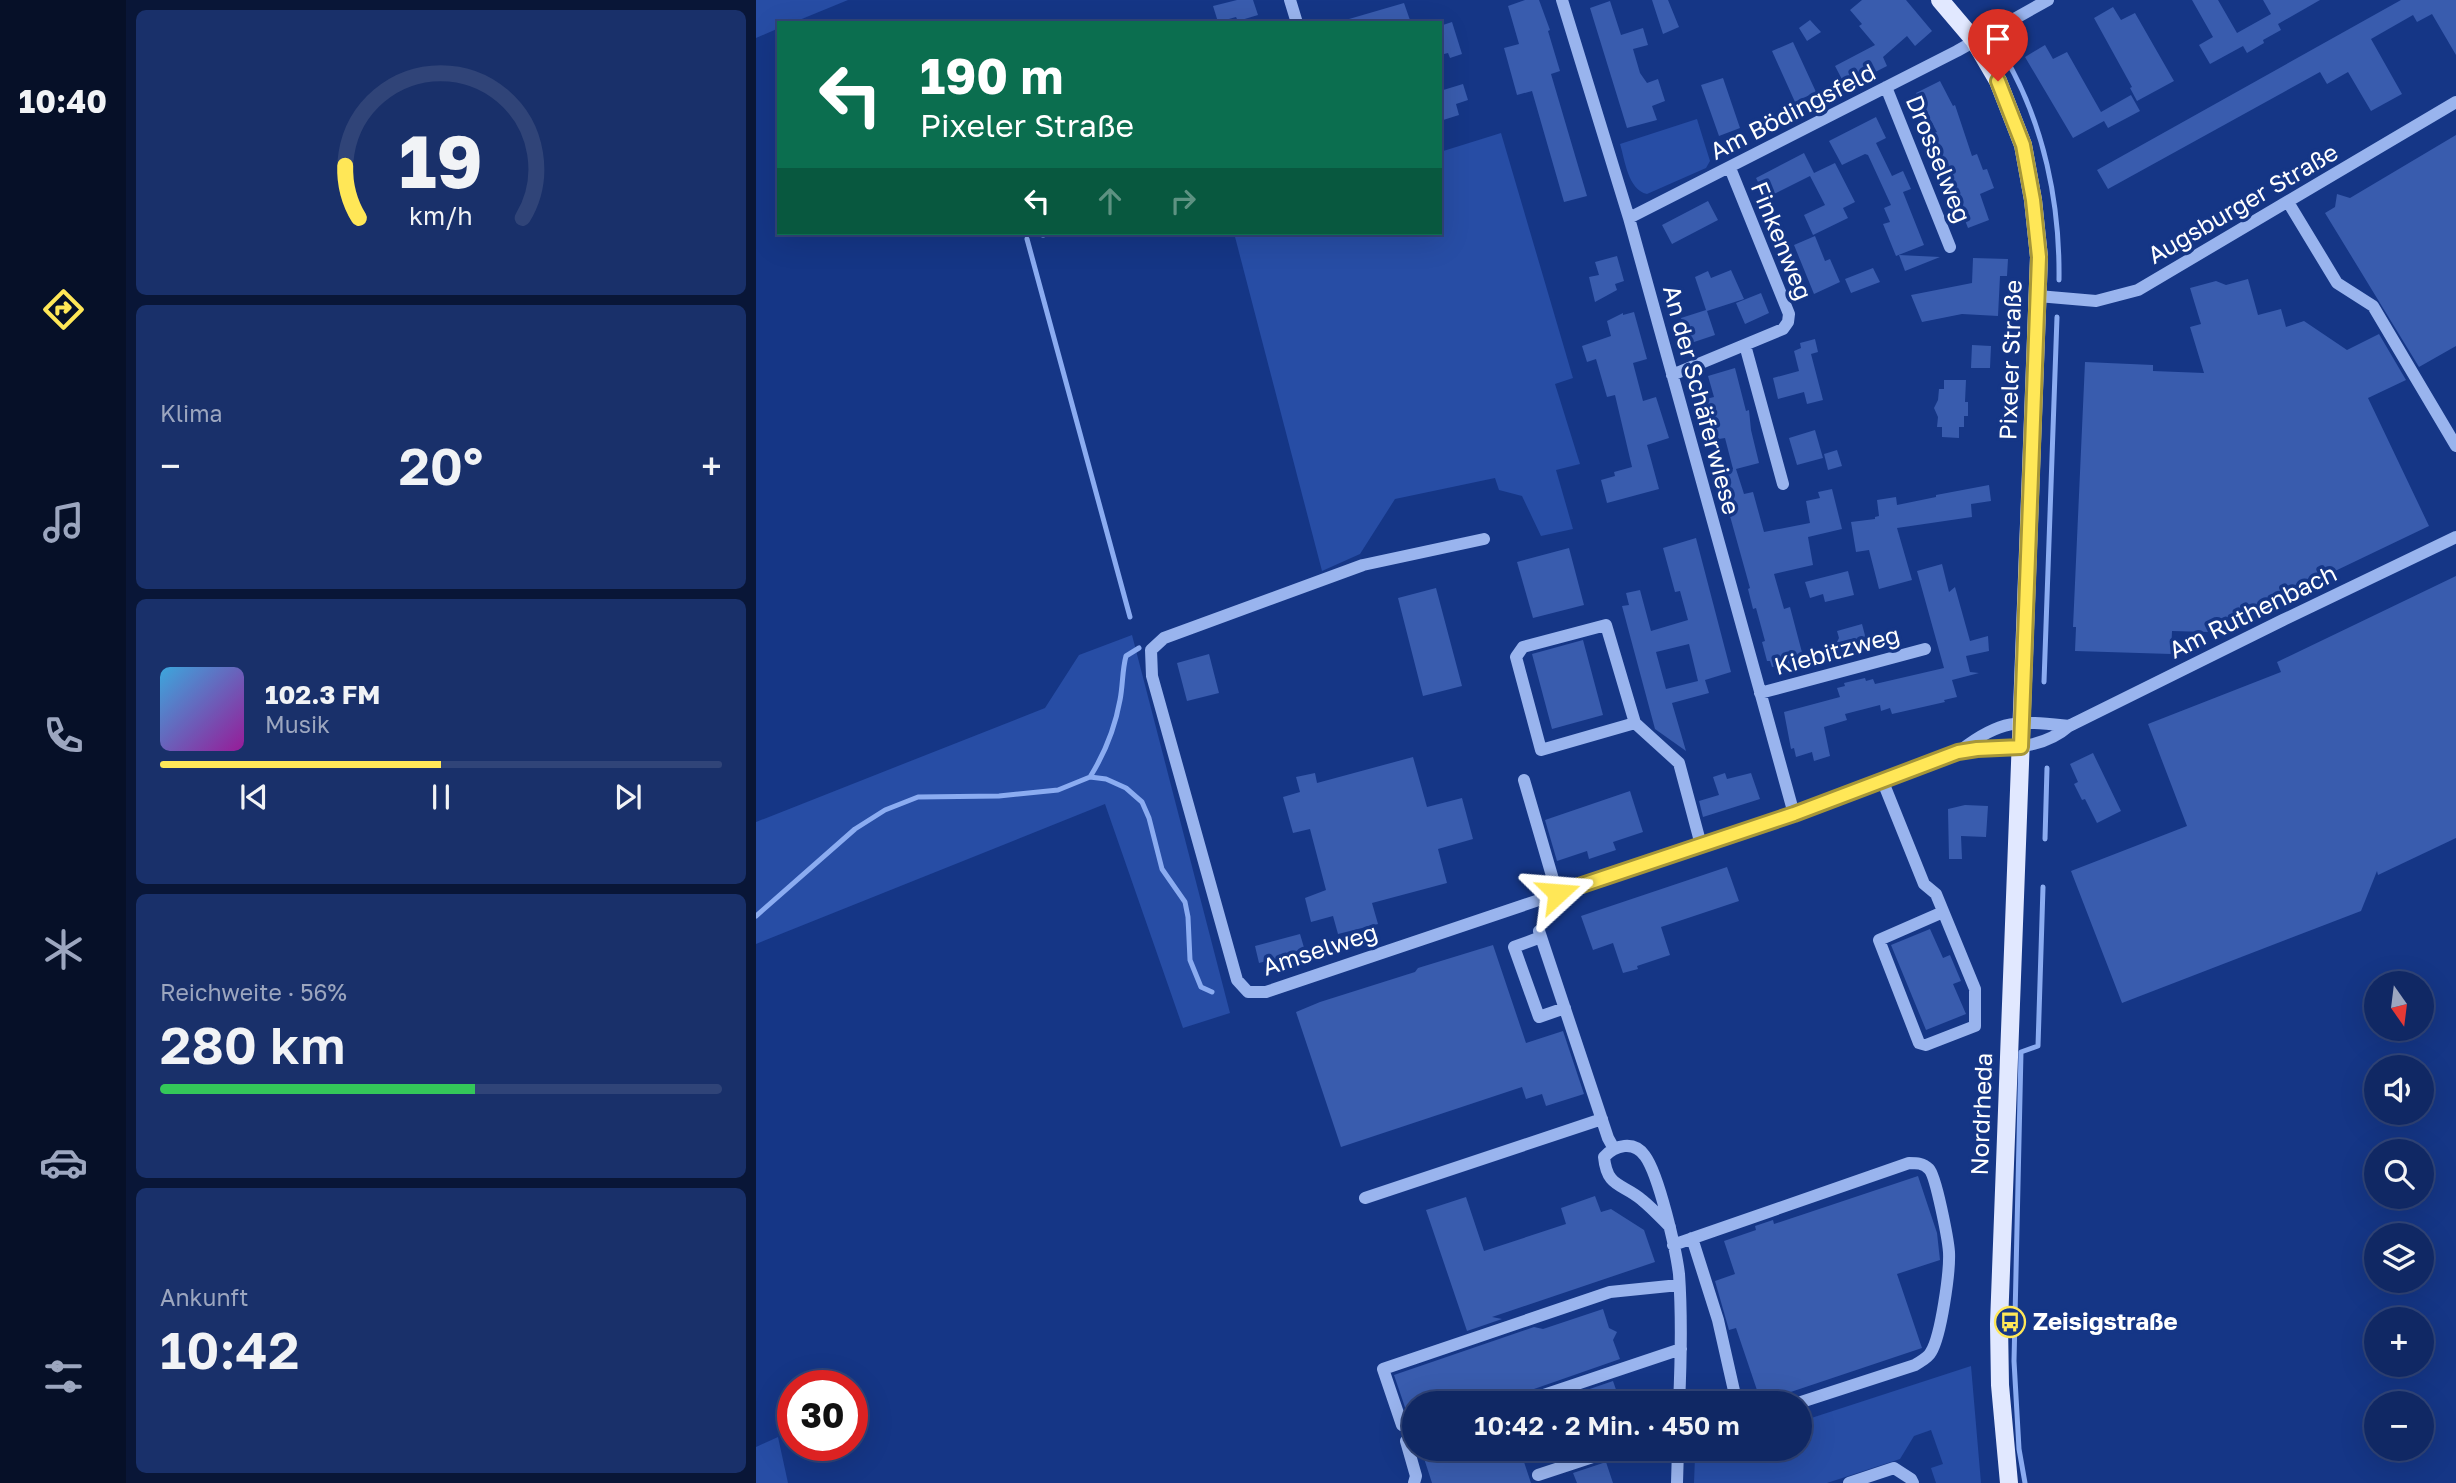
<!DOCTYPE html>
<html lang="de">
<meta charset="utf-8">
<style>
:root{--surface:#102864;--page:#19306a;--text:#f1f3f6;--muted:#9ca6bf;--line:#304478;--accent:#ffe757}
body{margin:0;font-family:"Golos Text",sans-serif;background:var(--page);color:var(--text);height:100vh;display:flex;flex-direction:column;font-size:26px;white-space:nowrap}
*{box-sizing:border-box;margin:0}
p{font-size:23px;color:var(--muted)}
.icon{flex:none;width:38px;height:38px;fill:none;stroke:currentColor;stroke-width:2;stroke-linecap:round;stroke-linejoin:round}
.map{position:relative;flex:1;overflow:hidden}
.drawer{display:flex;flex-direction:column;gap:10px;padding:10px;background:#091637;width:630px}
.drawer>*{flex:none}
.hud{position:absolute;left:21px;top:21px;width:665px;height:214px;border-radius:0px;box-shadow:0 7px 28px #0002,0 0 0 2px var(--line);background:#0b6e4f;color:#fff;overflow:hidden}
.needle{width:46px;rotate:166deg}
.tools{position:absolute;left:1608px;top:971px;display:grid;gap:14px}
.tools a{display:grid;place-items:center;width:70px;height:70px;border-radius:50%;background:var(--surface);box-shadow:0 7px 28px #0002,0 0 0 2px var(--line);font-size:35px}
.speed{position:absolute;left:21px;top:1370px;display:flex;gap:14px;font-size:35px;font-weight:700;text-align:center}
.speed>*{display:grid;place-content:center;width:91px;height:91px;border-radius:50%;background:var(--surface);box-shadow:0 7px 28px #0002,0 0 0 2px var(--line);line-height:1}
.speed .limit{border:10px solid #d22;background:#fff;color:#111}
.pin{position:absolute;display:grid;place-items:center;width:60px;height:60px;color:#fff;margin:-72px -30px;border-radius:50% 50% 50% 0;rotate:-45deg;box-shadow:0 0 7px #0007}
.pin .icon{rotate:45deg}
.me{position:absolute;width:77px;margin:-38px;rotate:71deg;stroke-linejoin:round;filter:drop-shadow(0 0 5px #0008)}
.turn{display:flex;align-items:center;gap:24px;height:147px;padding:0 28px;font-size:32px}
.turn .icon{width:91px;height:91px;stroke-width:2.5}
.turn b{display:block;font-size:49px;line-height:60px}
.lanes{display:flex;align-items:center;height:66px;padding:0 28px;background:#0003;justify-content:center;gap:35px;direction:ltr}
.lanes .off{opacity:.35}
.big{font-size:52px;font-weight:600;line-height:1.1}
.drawer .tile{flex:1;display:flex;flex-direction:column;justify-content:center;gap:10px;min-width:0;padding:0 24px;border-radius:10px;background:var(--page)}
.drawer .dial{align-items:center;gap:0}
.dial svg{height:182px;overflow:visible;fill:none;stroke:var(--line);stroke-width:7;stroke-linecap:round;text-anchor:middle}
.dial text{fill:var(--text);stroke:none}
.song{display:flex;align-items:center;gap:21px}
.cover{width:84px;height:84px;border-radius:10px;background:linear-gradient(135deg,hsl(200 70% 55%),hsl(300 70% 35%))}
.played{height:7px;border-radius:4px;background:linear-gradient(90deg,var(--accent) 50%,var(--line) 50%)}
.keys{display:flex;justify-content:space-around;direction:ltr}
.heat{display:flex;justify-content:space-between;align-items:center;font-size:38px;direction:ltr}
.charge{height:10px;border-radius:5px;background:linear-gradient(90deg,#34c759 56%,var(--line) 0)}
.trip{position:absolute;left:646px;top:1391px;width:410px;height:70px;border-radius:35px;background:var(--surface);box-shadow:0 7px 28px #0002,0 0 0 2px var(--line);font-weight:600;line-height:70px;text-align:center}
main{display:flex;flex:1;min-height:0}
.dock{display:flex;flex-direction:column;width:126px;justify-content:space-around;align-items:center;background:#061028;color:var(--muted)}
.dock .icon{width:49px;height:49px}
.dock .on{color:var(--accent)}
.dock b{font-size:32px;color:var(--text)}
.map>svg:first-child{display:block}
.green{fill:#274da5}
.lines{fill:none;stroke-linecap:round;stroke-linejoin:round}
.stream{stroke:#8bacf1;stroke-width:5}
.building{fill:#395cae;fill-rule:evenodd}
.minor{stroke:#99b4ee;stroke-width:12}
.major{stroke:#e1e8ff;stroke-width:18}
.route-casing{stroke:#a69639;stroke-width:18}
.route{stroke:#ffe757;stroke-width:12}
.labels{text-anchor:middle;stroke-width:7;stroke-linejoin:round;paint-order:stroke}
.street-label{font-size:24px;fill:#fff;stroke:#153686}
.poi-label{font-size:24px;font-weight:bold;fill:#fff;stroke:#153686;text-anchor:start}
</style>
<main>
<nav class="dock">
<b>10:40</b>
<svg class="icon on" aria-label="directions" viewBox="0 0 24 24"><path d="M12 3l9 9-9 9-9-9zM9 14v-3h6M13 9l2 2-2 2"/></svg>
<svg class="icon" aria-label="music" viewBox="0 0 24 24"><path d="M9 18V5l10-2v13"/><circle cx="6" cy="18" r="3"/><circle cx="16" cy="16" r="3"/></svg>
<svg class="icon" aria-label="phone" viewBox="0 0 24 24"><path d="M5 4h4l2 5-3 2q2 4 5 5l2-3 5 2v4C11 20 4 13 5 4z"/></svg>
<svg class="icon" aria-label="climate" viewBox="0 0 24 24"><path d="M12 3v18M4 7l16 10M4 17L20 7"/></svg>
<svg class="icon" aria-label="car" viewBox="0 0 24 24"><path d="M5 17H2v-5l4-1 3-4h7l3 4 3 1v5h-3M9 17h6M6 11h13"/><circle cx="7" cy="17" r="2"/><circle cx="17" cy="17" r="2"/></svg>
<svg class="icon" aria-label="filters" viewBox="0 0 24 24"><path d="M4 7h16M4 17h16"/><circle cx="9" cy="7" r="2"/><circle cx="15" cy="17" r="2"/></svg>
</nav>
<section class="drawer">
<div class="tile dial"><svg viewBox="0 0 100 80">
<path d="M14 69A42 42 0 1 1 86 69"/>
<path d="M14 69A42 42 0 0 1 8 46" stroke="#ffe757"/>
<text x="50" y="56" font-size="32" font-weight="700">19</text>
<text x="50" y="72" font-size="11">km/h</text>
</svg></div>
<div class="tile"><p>Klima</p>
<div class="heat"><a>−</a><b class="big">20°</b><a>+</a></div>
</div>
<div class="tile">
<div class="song"><i class="cover"></i><div><b>102.3 FM</b><p>Musik</p></div></div>
<div class="played"></div>
<div class="keys"><svg class="icon" aria-label="previous" viewBox="0 0 24 24"><path d="M18 5L8 12l10 7zM5 5v14"/></svg><svg class="icon" aria-label="pause" viewBox="0 0 24 24"><path d="M8 5v14M16 5v14"/></svg><svg class="icon" aria-label="next" viewBox="0 0 24 24"><path d="M6 5l10 7-10 7zM19 5v14"/></svg></div>
</div>
<div class="tile"><p>Reichweite · 56%</p><b class="big">280 km</b><div class="charge"></div></div>
<div class="tile"><p>Ankunft</p><b class="big">10:42</b></div>
</section>
<div class="map">
<svg width="1700" height="1483" viewBox="0 0 1700 1483">
<rect width="100%" height="100%" fill="#153686"/>
<path class="green" d="M0,0H92L36,23H23V28L0,38Z
M941,119L954,161L950,168L891,194C872,190 869,160 864,144Z
M745,133L817,378L799,384L824,464L800,470L817,529L785,536L766,496L743,490L739,478L639,499L604,554L566,571L478,233H684V152Z
M376,635L474,1013L427,1028L349,804L0,944V822L289,708L323,655Z
M1215,1366L1225,1483H1180L1175,1468L1187,1464L1175,1430L1158,1436L1144,1459L1071,1483H938L939,1457L962,1449H1043V1422Z
M22,1437L32,1483H0V1447Z"/>
<g class="lines">
<path class="stream" d="M1249,57C1288,124 1304,203 1303,280
M287,235L294,233
M271,239L374,617
M1288,682L1301,317
M334,777C349,753 359,728 364,700C367,685 366,671 370,656L383,648
M1289,839L1291,768
M0,916L99,829L129,810L162,797L243,796L302,790L334,777L350,779L370,788L386,802L393,818L406,869L429,902L432,917L434,960L445,987L456,992
M1269,1483L1263,1449L1258,1361L1265,1052L1282,1046L1287,887"/>
</g>
<path class="building" d="M481,0H497L502,15L482,21L480,17L462,22L457,6Z
M769,0H783L794,30L792,31L804,71L795,74L831,196L808,202L776,91L761,95L748,48L763,44L752,6Z
M896,0H912L923,27L907,34Z
M1106,0H1150L1176,31L1159,46L1151,36L1127,57L1131,66L1090,87L1079,66L1119,45L1103,26L1106,24L1094,10Z
M1436,0H1462L1481,33L1515,14L1507,0H1564L1522,24L1525,30L1507,40L1508,43L1491,53L1487,46L1454,64L1443,45L1457,37Z
M1645,0H1700V55L1676,14L1661,22L1657,15L1615,39L1646,94L1615,111L1592,72L1571,84L1564,72L1352,189L1341,170Z
M854,1L865,35L887,28L892,45L877,49L884,73L891,83L902,79L909,101L896,106L901,120L871,128L834,8Z
M648,3L655,23H594L593,19Z
M1357,7L1365,20L1379,13L1418,81L1381,101L1374,88L1376,87L1338,18Z
M1054,20L1065,32L1051,41L1043,28Z
M696,22L706,54L694,58L692,53L688,54L684,44V26Z
M1037,42L1060,92L1039,102L1016,51Z
M1289,45L1297,59L1311,52L1345,112L1375,95L1384,111L1352,128L1348,121L1317,138L1269,57Z
M967,78L984,128L963,136L945,85Z
M1184,81L1197,106L1199,105L1216,156L1221,154L1227,170L1231,169L1238,188L1224,194L1233,220L1212,228L1175,134L1181,132L1160,93Z
M707,84L712,100L700,104L703,115L684,121V91Z
M1120,117L1130,138L1120,143L1136,176L1147,171L1155,189L1147,192L1168,245L1140,256L1127,224L1134,222L1128,208L1135,205L1112,155L1109,154L1086,165L1073,141Z
M1700,135V346L1663,367L1569,213L1579,207L1581,194L1594,198Z
M1048,153L1058,173L1079,163L1099,202L1087,208L1092,218L1057,235L1048,215L1069,205L1054,176L1010,198L1000,178Z
M952,201L962,220L916,244L906,225Z
M1059,236L1069,261L1074,259L1084,282L1058,294L1038,245Z
M1143,255L1184,257L1149,271Z
M861,256L868,281L859,284L861,290L839,302L833,277L843,275L839,262Z
M1217,258L1252,259L1251,276H1244L1242,316L1206,314L1166,322L1155,295L1216,283Z
M1117,268L1124,282L1095,293L1089,279Z
M975,270L988,299L951,311L959,335L932,344L925,318L950,310L939,277L952,271L955,278Z
M1492,279L1502,315L1525,309L1530,327L1548,321L1591,350L1623,334L1650,380L1612,398L1673,526L1452,632L1416,631L1415,654L1319,651L1320,627H1317L1329,362L1397,365V371L1448,373L1434,327L1445,324L1434,288L1460,281L1470,285Z
M1005,293L1013,313L989,324L980,303Z
M878,312L891,359L877,363L887,401L900,397L913,438L891,445L903,489L851,503L845,480L859,476L858,472L876,467L859,395L851,397L840,359L831,362L826,346L855,336L851,321L867,313V315Z
M1059,339L1062,352L1055,354L1067,400L1051,404L1048,392L1022,399L1017,378L1043,371L1038,351L1045,348L1044,343Z
M1216,345L1235,346L1234,368H1215Z
M979,368L990,411L993,410L995,430L1003,463L980,469L988,494L997,492L1008,532L1054,523L1050,501L1064,498L1062,492L1076,489L1086,529L1052,537L1057,565L1018,574L1028,609L1034,607L1048,660L1022,667H1016L1014,661H1011L1006,642L1009,641L1000,608L997,609L992,589L994,588L962,473L977,469L969,438L957,440L953,421L948,422L942,401L958,397L952,376Z
M1188,380H1210L1209,402H1212V416H1208V427H1203V438L1186,437V427H1181L1182,417L1178,408L1182,400L1183,389H1188Z
M1059,430L1067,458L1041,465L1033,438Z
M1081,450L1086,466L1072,470L1068,454Z
M1233,485L1235,501L1215,504L1216,517L1141,528L1156,580L1123,589L1113,550L1100,552L1095,522L1119,519V517L1123,516L1121,500L1140,497L1141,505L1180,497V495Z
M940,538L975,672L949,680L953,693L916,703L930,751L899,729L866,606L873,605L870,593L884,590L895,631L932,620L924,591L919,592L907,548ZM933,644L942,681L910,689L900,652Z
M813,548L828,605L777,618L761,562Z
M1186,564L1193,592L1199,587L1214,641L1232,636L1233,651L1210,656L1214,672L1223,673L1196,680L1201,697L1188,700L1189,702L1136,714L1134,708L1125,711L1124,705L1089,714L1091,720L1068,727L1074,756L1058,761L1056,752L1040,757L1038,748L1035,749L1028,712L1084,697L1081,688L1089,686L1088,683L1109,678L1110,681L1117,679L1119,684L1188,668L1161,571Z
M1092,571L1098,595L1069,602L1067,594L1054,598L1049,582Z
M1700,576V838L1622,875L1621,871L1605,911L1366,1003L1315,871L1431,826L1392,724L1525,672L1521,662Z
M680,588L706,686L667,696L642,598Z
M1106,624L1112,647L1088,655L1085,644L1081,642L1083,638L1081,631Z
M827,640L847,715L796,729L776,654Z
M453,654L463,693L431,701L421,663Z
M1337,753L1365,811L1341,823L1329,799L1326,800L1318,784L1322,782L1314,764Z
M657,757L671,807L706,798L717,839L682,849L691,883L616,903L622,924L582,934L577,916L555,922L549,898L570,890L554,829L537,833L527,797L544,792L540,777L559,773L561,783Z
M969,773L971,779L995,773L1004,799L947,817L943,801L963,795L957,777Z
M874,791L887,832L857,842L860,850L833,859L831,851L801,861L789,820Z
M1209,805L1232,806L1230,837L1205,836L1206,859H1193L1192,809Z
M971,867L983,901L905,927L914,955L881,966L882,969L867,973L857,943L837,950L825,916Z
M1174,929L1187,958L1194,955L1205,981L1197,984L1210,1014L1170,1030L1135,945Z
M544,934L549,951L503,963L499,946Z
M737,945L770,1043L807,1031L828,1094L790,1106L786,1094L770,1099L766,1087L585,1147L540,1012L564,1002L659,972L662,968Z
M1162,1176L1181,1233L1184,1260L1141,1274L1166,1348L1005,1402L980,1328L973,1330L959,1281L979,1274L968,1241L1000,1230L999,1226L1017,1220L1018,1224Z
M839,1196L845,1212L855,1209L888,1230L899,1262L736,1317L746,1319L711,1331L670,1210L710,1197L728,1251L810,1224L805,1208Z
M847,1309L853,1328L861,1332L857,1340L864,1359L758,1396L752,1404H658V1429L654,1430V1422L638,1375L778,1327L787,1329Z
M857,1381L865,1404H790Z
M665,1449H798L799,1452L768,1462L775,1483H676Z
M850,1462L857,1483H821L817,1473Z"/>
<g class="lines">
<path class="minor" d="M534,0L541,23
M806,0L873,218L1038,814
M1130,87L1194,247
M1532,202L1581,283L1617,306L1700,446
M873,218L1201,51L1292,0
M1282,296L1340,301L1382,290L1700,102
M989,345L1027,484
M916,375L1027,329L1032,322L1033,314L974,168
M728,539L607,565L408,638L395,650L396,676L481,980L492,992H510L1038,814L1201,753C1241,745 1281,754 1313,726L1527,620L1700,537
M1004,693L1169,649
M879,723L785,750L760,657L767,647L850,625L879,723L923,763L945,845
M1205,750C1246,718 1264,721 1313,726
M768,780L801,893
M1127,782L1168,884L1180,894L1219,989V1026L1170,1045L1163,1043L1123,940L1187,912
M783,931L852,1138L857,1147
M785,937L758,947L783,1017L809,1008
M609,1198L846,1119
M914,1227C905,1218 896,1208 886,1200C866,1183 851,1188 848,1157C859,1145 878,1140 889,1156C903,1175 920,1250 923,1274C926,1317 925,1361 923,1404
M936,1238L962,1320L981,1404
M917,1245L1153,1163C1161,1163 1167,1163 1173,1169C1180,1176 1192,1239 1193,1252C1194,1272 1185,1336 1175,1352C1172,1358 1165,1361 1159,1365L1039,1404
M924,1395L978,1396
M761,1404L925,1349
M646,1425L627,1369L854,1292L923,1285
M782,1475L861,1449
M658,1483L660,1476L650,1441L658,1438
M921,1483L922,1449
M1093,1483L1138,1468L1155,1479L1157,1483"/>
<path class="major" d="M1184,0L1218,40L1242,81L1267,145L1277,200L1283,257L1243,1324L1244,1385L1253,1483"/>
</g>
<g class="lines">
<g class="route-casing">
<path id="route" d="M802,893L1038,814L1202,752L1221,749L1265,747L1283,257L1277,200L1267,145L1242,81"/>
</g>
<use href="#route" class="route"/>
</g>
<defs>
<g id="bus-ring" transform="scale(1.575)"><circle r="9.5" fill="#153686" stroke="#ffe757" stroke-width="1.5"/><path d="M-5-6H5V4H4V6H2V4H-2V6H-4V4H-5ZM-3.5-4V0h7V-4ZM-3.5 1.2v1.5H-2V1.2ZM2 1.2v1.5H3.5V1.2Z" fill="#ffe757"/></g>
</defs>
<g fill-rule="evenodd">
<use href="#bus-ring" x="1254" y="1322"/>
</g>
<g class="labels">
<g class="street-label">
<text transform="translate(1037 112) rotate(-27)" y="8">Am Bödingsfeld</text>
<text transform="translate(1182 159) rotate(68)" y="8">Drosselweg</text>
<text transform="translate(1487 204) rotate(-30)" y="8">Augsburger Straße</text>
<text transform="translate(1025 241) rotate(68)" y="8">Finkenweg</text>
<text transform="translate(1255 360) rotate(-88)" y="8">Pixeler Straße</text>
<text transform="translate(945 400) rotate(75)" y="8">An der Schäferwiese</text>
<text transform="translate(1497 612) rotate(-26)" y="8">Am Ruthenbach</text>
<text transform="translate(1081 651) rotate(-15)" y="8">Kiebitzweg</text>
<text transform="translate(564 950) rotate(-18)" y="8">Amselweg</text>
<text transform="translate(1226 1114) rotate(-88)" y="8">Nordrheda</text>
</g>
<g class="poi-label">
<text x="1277" y="1330">Zeisigstraße</text>
</g>
</g>
</svg>
<div class="tools">
<a><svg class="needle" viewBox="-14 -14 28 28"><path d="M0-13l5 13h-10z" fill="#e53935"/><path d="M0 13l5-13h-10z" fill="#9ca6bf"/></svg></a>
<a><svg class="icon" aria-label="sound" viewBox="0 0 24 24"><path d="M4 9h4l5-4v14l-5-4H4zM17 9q2 3 0 6"/></svg></a>
<a><svg class="icon" aria-label="search" viewBox="0 0 24 24"><circle cx="10" cy="10" r="6"/><path d="M15 15l6 6"/></svg></a>
<a><svg class="icon" aria-label="layers" viewBox="0 0 24 24"><path d="M12 4l9 5-9 5-9-5zM3 14l9 5 9-5"/></svg></a>
<a>+</a>
<a>−</a>
</div>
<div class="speed"><div class="limit">30</div></div>
<div class="pin" style="left:1242px;top:81px;background:#d93025"><svg class="icon" aria-label="arrive" viewBox="0 0 24 24"><path d="M6 21V4h12l-3 4 3 4H6"/></svg></div>
<svg class="me" style="left:802px;top:893px" viewBox="-20 -20 40 40"><path d="M0-17L14 15 0 8-14 15z" fill="#ffe757" stroke="#fff" stroke-width="4"/></svg>
<div class="trip">10:42 · 2 Min. · 450 m</div>
<div class="hud">
<div class="turn"><svg class="icon" aria-label="left" viewBox="0 0 24 24"><path d="M17 20v-9H6M10 6l-5 5 5 5"/></svg><div><b>190 m</b>Pixeler Straße</div></div>
<div class="lanes"><svg class="icon" aria-label="left" viewBox="0 0 24 24"><path d="M17 20v-9H6M10 6l-5 5 5 5"/></svg><svg class="icon off" aria-label="ahead" viewBox="0 0 24 24"><path d="M12 20V5M6 11l6-6 6 6"/></svg><svg class="icon off" aria-label="right" viewBox="0 0 24 24"><path d="M7 20v-9h11M14 6l5 5-5 5"/></svg></div>
</div>
</div>
</main>
